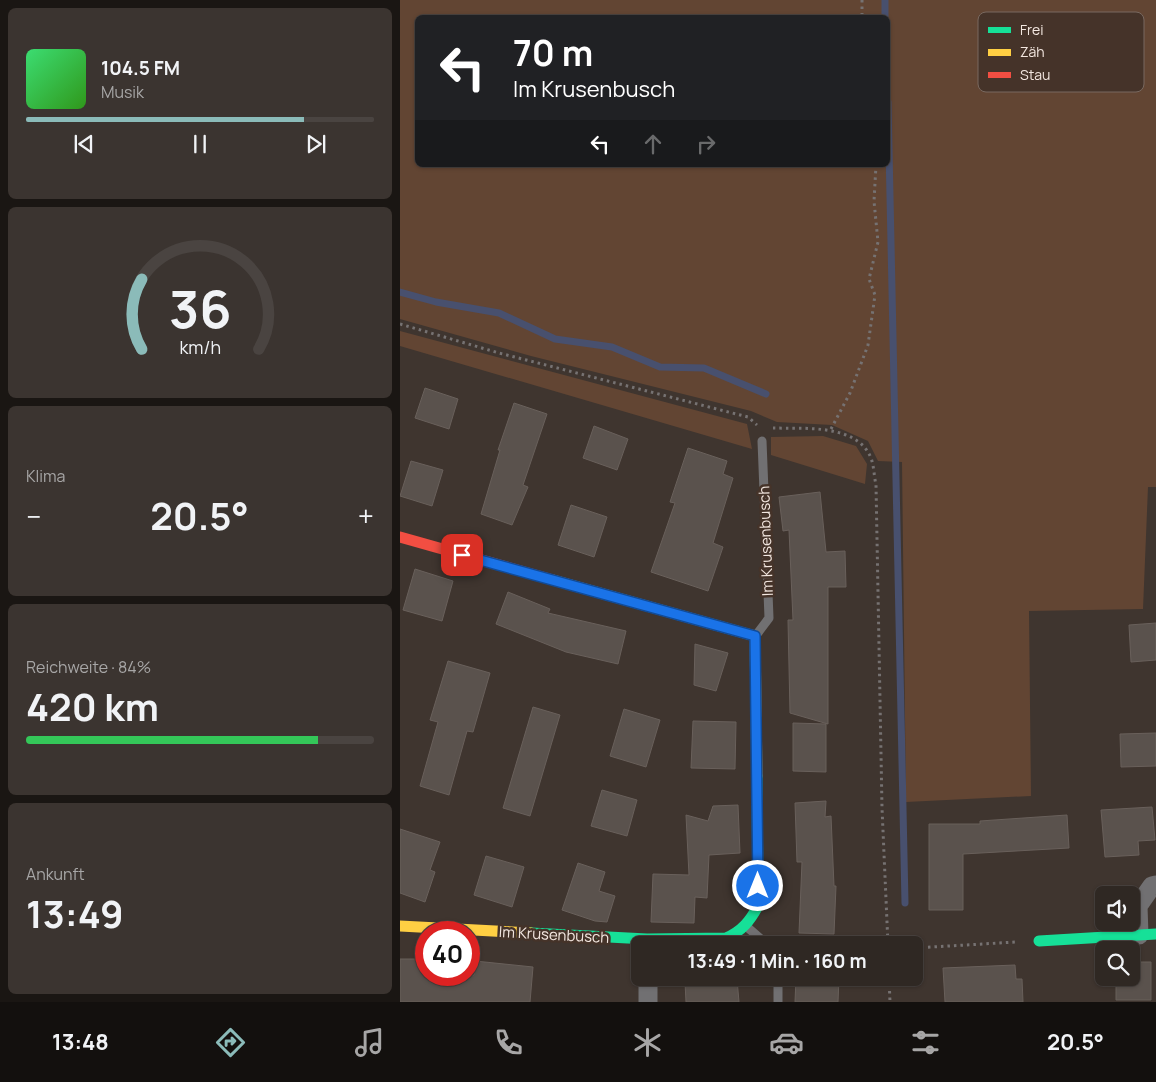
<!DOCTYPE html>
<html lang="de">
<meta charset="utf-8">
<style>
:root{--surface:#2f2823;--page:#3b3430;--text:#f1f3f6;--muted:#a7a6a6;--line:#4a4441;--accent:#8bbbb9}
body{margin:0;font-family:Manrope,sans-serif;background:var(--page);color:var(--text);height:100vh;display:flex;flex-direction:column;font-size:19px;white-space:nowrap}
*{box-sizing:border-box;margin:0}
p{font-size:16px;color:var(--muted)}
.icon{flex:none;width:28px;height:28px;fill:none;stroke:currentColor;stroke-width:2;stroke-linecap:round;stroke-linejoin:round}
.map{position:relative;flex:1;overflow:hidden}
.side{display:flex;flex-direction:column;gap:8px;padding:8px;background:#1a1613;width:400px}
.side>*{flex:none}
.hud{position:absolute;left:15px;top:15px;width:475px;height:152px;border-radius:8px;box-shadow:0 1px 4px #0004,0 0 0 1px var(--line);background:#202124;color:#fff;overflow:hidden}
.controls{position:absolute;left:695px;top:886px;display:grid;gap:10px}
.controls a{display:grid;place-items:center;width:45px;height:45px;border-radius:8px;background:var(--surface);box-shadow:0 1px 4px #0004,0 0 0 1px var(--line);font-size:25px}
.speed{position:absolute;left:15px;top:921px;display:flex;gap:10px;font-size:25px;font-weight:700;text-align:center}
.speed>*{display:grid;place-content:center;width:65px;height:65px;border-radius:50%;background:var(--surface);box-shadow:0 1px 4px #0004,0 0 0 1px var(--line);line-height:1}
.speed .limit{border:8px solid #d22;background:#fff;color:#111}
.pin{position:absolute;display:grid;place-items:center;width:42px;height:42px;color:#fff;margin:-21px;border-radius:10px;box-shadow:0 2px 8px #0006}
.me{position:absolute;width:55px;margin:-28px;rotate:0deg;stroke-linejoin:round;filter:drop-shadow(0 0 4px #0008)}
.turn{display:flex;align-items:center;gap:18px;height:105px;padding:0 15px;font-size:22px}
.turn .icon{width:65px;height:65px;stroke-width:2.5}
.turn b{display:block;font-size:35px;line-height:42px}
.lanes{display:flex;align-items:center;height:48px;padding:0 15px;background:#0003;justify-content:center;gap:25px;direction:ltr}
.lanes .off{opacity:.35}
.big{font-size:38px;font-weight:700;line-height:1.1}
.side .card{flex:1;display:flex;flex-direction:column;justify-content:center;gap:8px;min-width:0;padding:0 18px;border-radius:8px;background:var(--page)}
.side .dial{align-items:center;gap:0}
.dial svg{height:130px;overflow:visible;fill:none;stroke:var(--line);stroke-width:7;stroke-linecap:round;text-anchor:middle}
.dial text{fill:var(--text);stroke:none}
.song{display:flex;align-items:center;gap:15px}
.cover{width:60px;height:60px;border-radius:8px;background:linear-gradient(135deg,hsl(140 70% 55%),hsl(110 70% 35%))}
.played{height:5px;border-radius:2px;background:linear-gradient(90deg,var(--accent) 80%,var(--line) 80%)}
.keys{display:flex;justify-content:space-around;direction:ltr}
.heat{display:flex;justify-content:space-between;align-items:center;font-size:28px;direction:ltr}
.charge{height:8px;border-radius:4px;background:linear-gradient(90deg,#34c759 84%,var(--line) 0)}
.trip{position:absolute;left:231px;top:936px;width:292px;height:50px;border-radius:8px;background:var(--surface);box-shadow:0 1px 4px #0004,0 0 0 1px var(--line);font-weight:700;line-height:50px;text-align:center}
.tabs{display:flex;height:80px;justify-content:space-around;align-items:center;background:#13100e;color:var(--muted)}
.tabs .icon{width:35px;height:35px}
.tabs .selected{color:var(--accent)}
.tabs b{font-size:22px;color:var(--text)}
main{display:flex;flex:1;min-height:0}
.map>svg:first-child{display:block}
.green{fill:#624533;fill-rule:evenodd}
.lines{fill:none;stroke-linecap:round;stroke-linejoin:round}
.stream{stroke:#48506e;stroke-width:7}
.building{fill:#5a524d;stroke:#69605b}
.path{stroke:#767272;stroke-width:3;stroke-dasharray:2.5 4;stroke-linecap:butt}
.lane{stroke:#717072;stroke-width:9}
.street{stroke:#717072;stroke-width:19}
.fast{stroke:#16e098;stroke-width:11}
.slow{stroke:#ffcf43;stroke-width:11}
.jam{stroke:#f24e42;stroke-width:11}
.route-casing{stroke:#114b97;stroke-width:12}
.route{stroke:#1a73e8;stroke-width:9}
.labels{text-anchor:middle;stroke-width:5;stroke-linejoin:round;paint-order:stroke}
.street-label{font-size:15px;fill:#f3e7e0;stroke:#453329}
.key{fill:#453329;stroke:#796960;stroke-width:1}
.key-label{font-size:14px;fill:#f3e7e0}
</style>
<main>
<section class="side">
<div class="card">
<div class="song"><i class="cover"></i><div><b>104.5 FM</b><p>Musik</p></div></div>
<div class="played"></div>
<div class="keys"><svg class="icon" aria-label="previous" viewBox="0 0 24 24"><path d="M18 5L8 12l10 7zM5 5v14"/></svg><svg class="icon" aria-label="pause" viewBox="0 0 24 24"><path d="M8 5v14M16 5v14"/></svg><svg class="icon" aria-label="next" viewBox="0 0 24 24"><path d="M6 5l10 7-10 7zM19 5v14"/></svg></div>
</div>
<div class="card dial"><svg viewBox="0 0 100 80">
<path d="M14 69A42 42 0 1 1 86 69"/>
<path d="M14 69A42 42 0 0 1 14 26" stroke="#8bbbb9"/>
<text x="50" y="56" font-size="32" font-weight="700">36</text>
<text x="50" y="72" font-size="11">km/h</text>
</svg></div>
<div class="card"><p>Klima</p>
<div class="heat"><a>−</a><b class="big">20.5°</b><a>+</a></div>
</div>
<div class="card"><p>Reichweite · 84%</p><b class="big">420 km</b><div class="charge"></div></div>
<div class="card"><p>Ankunft</p><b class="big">13:49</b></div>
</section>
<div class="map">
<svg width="756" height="1002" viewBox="0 0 756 1002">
<rect width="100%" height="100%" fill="#3f352f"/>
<path class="green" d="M0,0H756V487H748L743,609L629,611L631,796L506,802L502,462L478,461L468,441L432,425L377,422L351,411L131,356L0,319ZM18,18H488V165H18Z
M0,331L347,424L352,449L0,346Z
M423,436L456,446L467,464L465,484L371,455V437Z"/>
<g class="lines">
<path class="stream" d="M485,0V18
M488,102L505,903
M0,292L36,302L99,313L155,339L212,347L260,367L304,368L366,394"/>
</g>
<path class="building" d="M25,388L58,399L49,429L15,418Z
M114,403L147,414L123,485L128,487L112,525L81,514L100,450H98Z
M194,426L228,439L217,470L183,458Z
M288,448L327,461L323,474L333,478L313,543L323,547L308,591L251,572L275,503L270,502Z
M11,461L43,470L32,506L0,496Z
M420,492L426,552L445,551L446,587H428V724L390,713L388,620H393L389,530L383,531L379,497Z
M171,505L207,517L194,557L158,545Z
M15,569L53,581L42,621L3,610Z
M108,592L150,609L148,613L226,631L218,664L166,652L96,624Z
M756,623V660L731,662L729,625Z
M295,644L328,653L316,691L294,685Z
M48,661L90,673L73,732L67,731L49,795L20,786L38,722L30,720Z
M133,707L160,715L130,816L103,808Z
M224,709L260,720L246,767L210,756Z
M293,721L336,722L335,769L291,768Z
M393,723L426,724V772L393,771Z
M756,733V766L721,767L720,734Z
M202,790L237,800L227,836L191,826Z
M426,801L425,817L431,816L434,886H436L434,934L399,933L402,862H397L395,803Z
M338,805L340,853L309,855L307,898L295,897L294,923L251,922L253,874L289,875L286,815L308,821L313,806Z
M752,807L755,840L738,841L739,855L705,857L701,810Z
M667,815L669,848L563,854V910H529V824H580V821Z
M0,829L40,842L30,870L35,872L25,902L0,893Z
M86,856L124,867L112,907L74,895Z
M178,863L205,872L199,891L215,896L207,922L195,921L162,910Z
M0,959H26V975H74L75,961L133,967L130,1002H0Z
M731,962H751V1000H716V978H731Z
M615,965L616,979H622L623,1002H545L543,968Z
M396,978H439L438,1002H395Z
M337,979L339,1002H286L285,982Z"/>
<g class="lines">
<path class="path" d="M462,0V18
M0,324L99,353L348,417L357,425
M373,428C402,429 457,423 471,458C474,466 474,476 476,485L482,808L488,945
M431,429L450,393L468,345L475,295L469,279L478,242L474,201L476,165
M515,948L616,942
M489,978L490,1002"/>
<path class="lane" d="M357,634L369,618L362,441
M347,927L368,945
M378,978V1002"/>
<path class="street" d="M739,935L738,906L752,886L756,885
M248,978V1002"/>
<path class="fast" d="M131,933L247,939L326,938C342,931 350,921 358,906L357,776
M639,941L756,934"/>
<path class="slow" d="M153,580L355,636L357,776
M0,926L131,933"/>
<path class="jam" d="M0,537L153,580"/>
</g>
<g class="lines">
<g class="route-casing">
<path id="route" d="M62,555L355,636L358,886"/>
</g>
<use href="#route" class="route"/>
</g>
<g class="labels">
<g class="street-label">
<text transform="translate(366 541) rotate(-92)" y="5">Im Krusenbusch</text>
<text transform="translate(154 935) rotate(3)" y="5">Im Krusenbusch</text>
</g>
</g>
<rect x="578" y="12" width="166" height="80" rx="8" class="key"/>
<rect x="588" y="27" width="23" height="6" fill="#16e098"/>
<rect x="588" y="49" width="23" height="7" fill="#ffcf43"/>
<rect x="588" y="72" width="23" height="6" fill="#f24e42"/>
<g class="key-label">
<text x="620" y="35">Frei</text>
<text x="620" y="57">Zäh</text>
<text x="620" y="80">Stau</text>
</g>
</svg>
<div class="controls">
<a><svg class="icon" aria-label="sound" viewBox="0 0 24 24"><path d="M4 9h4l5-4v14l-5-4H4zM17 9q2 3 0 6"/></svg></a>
<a><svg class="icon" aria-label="search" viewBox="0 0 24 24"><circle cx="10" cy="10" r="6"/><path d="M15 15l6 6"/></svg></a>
</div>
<div class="speed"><div class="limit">40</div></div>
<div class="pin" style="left:62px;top:555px;background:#d93025"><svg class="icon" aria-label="arrive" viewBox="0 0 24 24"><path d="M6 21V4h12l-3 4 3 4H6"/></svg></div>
<svg class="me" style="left:358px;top:886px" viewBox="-20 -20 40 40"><circle r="17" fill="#1a73e8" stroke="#fff" stroke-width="3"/><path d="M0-11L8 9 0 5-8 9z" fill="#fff"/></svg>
<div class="trip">13:49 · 1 Min. · 160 m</div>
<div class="hud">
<div class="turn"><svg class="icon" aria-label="left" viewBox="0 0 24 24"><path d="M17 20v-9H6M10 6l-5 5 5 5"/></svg><div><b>70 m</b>Im Krusenbusch</div></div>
<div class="lanes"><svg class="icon" aria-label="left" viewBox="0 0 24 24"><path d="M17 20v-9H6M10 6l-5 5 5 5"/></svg><svg class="icon off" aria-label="ahead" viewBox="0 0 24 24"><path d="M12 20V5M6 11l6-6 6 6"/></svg><svg class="icon off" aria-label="right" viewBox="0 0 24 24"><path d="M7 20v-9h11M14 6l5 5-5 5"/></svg></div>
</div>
</div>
</main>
<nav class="tabs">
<b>13:48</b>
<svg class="icon selected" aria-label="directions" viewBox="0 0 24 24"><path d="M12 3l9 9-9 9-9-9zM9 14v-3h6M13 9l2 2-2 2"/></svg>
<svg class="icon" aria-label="music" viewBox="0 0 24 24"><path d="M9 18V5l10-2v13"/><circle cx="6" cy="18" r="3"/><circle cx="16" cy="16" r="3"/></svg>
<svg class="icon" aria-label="phone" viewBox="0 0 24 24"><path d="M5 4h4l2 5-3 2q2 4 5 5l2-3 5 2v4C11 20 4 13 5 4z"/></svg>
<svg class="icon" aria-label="climate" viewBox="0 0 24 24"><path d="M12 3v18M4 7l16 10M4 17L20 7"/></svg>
<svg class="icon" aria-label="car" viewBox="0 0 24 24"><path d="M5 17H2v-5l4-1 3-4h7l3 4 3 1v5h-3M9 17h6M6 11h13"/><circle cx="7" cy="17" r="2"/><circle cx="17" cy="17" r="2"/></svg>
<svg class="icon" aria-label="filters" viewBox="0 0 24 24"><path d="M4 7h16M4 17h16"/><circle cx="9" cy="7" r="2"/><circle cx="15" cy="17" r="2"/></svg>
<b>20.5°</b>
</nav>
